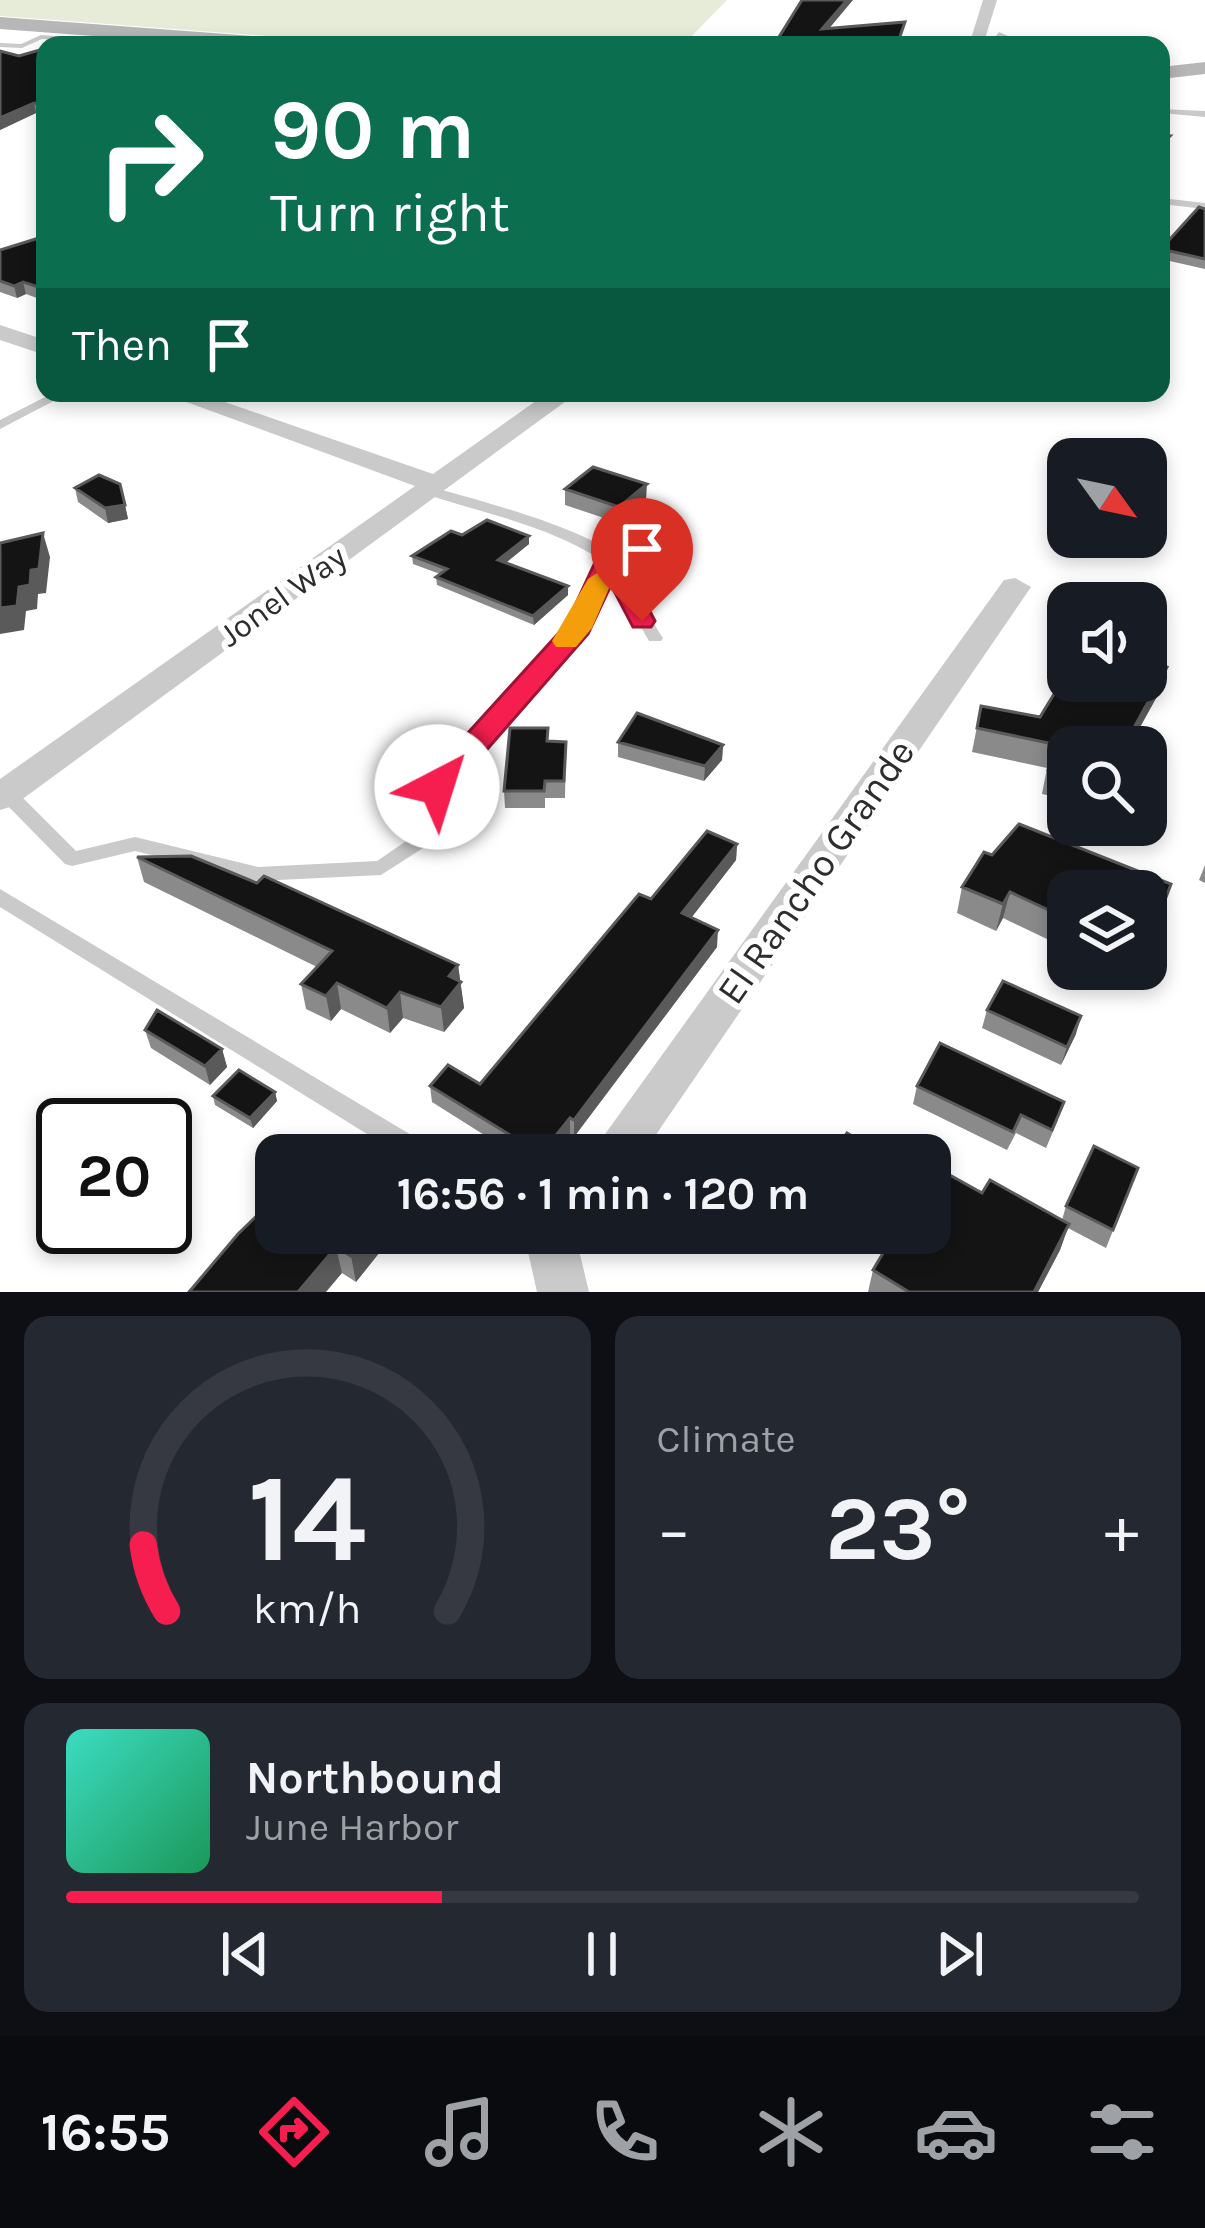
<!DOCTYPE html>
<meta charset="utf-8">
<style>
:root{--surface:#171b24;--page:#242831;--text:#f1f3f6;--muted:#9ea1a6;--line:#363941;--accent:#f51e4e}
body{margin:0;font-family:Karla,sans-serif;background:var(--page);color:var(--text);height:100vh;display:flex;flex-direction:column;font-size:45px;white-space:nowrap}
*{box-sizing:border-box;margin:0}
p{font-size:39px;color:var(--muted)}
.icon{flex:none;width:66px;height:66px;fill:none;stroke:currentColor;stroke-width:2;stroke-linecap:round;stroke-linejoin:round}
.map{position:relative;height:1292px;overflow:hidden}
.panel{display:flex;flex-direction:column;gap:24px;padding:24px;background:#0d0f14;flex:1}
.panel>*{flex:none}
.guide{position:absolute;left:36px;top:36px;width:1134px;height:366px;border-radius:24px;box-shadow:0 6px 18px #0003;background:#0b6e4f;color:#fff;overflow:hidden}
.needle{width:78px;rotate:123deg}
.controls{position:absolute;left:1047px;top:438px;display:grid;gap:24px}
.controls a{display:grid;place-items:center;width:120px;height:120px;border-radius:24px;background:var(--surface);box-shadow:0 6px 18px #0003;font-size:60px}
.speed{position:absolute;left:36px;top:1098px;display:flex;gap:24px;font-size:60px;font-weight:700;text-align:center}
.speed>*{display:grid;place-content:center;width:156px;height:156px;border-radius:50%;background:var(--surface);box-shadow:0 6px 18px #0003;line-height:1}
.speed .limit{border:6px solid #111;border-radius:18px;background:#fff;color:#111}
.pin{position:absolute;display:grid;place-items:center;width:102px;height:102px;color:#fff;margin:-123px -51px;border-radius:50% 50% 50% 0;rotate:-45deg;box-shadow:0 0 12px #0007}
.pin .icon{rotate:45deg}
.me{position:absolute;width:132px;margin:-66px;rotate:40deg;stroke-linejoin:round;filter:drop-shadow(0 0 9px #0008)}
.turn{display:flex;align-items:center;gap:42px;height:252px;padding:0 36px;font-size:54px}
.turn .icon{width:156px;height:156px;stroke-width:2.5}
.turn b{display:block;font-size:84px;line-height:102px}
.then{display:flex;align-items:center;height:114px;padding:0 36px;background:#0003;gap:24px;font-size:45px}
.big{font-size:90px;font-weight:700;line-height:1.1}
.panel .widget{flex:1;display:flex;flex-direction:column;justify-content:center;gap:18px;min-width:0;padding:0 42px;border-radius:24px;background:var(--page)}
.panel .dial{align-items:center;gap:0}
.dial svg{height:312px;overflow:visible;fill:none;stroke:var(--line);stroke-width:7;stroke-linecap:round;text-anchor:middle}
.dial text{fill:var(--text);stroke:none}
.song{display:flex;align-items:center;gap:36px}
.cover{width:144px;height:144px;border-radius:18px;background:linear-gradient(135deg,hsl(170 70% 55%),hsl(150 70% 35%))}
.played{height:12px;border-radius:6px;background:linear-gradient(90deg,var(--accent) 35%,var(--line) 35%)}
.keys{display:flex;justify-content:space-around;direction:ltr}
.heat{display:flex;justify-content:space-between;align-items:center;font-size:66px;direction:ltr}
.panel .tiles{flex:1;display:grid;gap:24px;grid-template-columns:1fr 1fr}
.widget:last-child{grid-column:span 2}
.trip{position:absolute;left:255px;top:1134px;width:696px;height:120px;border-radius:24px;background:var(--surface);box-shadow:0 6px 18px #0003;font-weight:700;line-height:120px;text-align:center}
.menu{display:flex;height:192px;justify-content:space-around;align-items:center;background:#090b0e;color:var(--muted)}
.menu .icon{width:84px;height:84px}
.menu .on{color:var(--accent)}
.menu b{font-size:54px;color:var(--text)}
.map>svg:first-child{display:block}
.green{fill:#e6ecd8}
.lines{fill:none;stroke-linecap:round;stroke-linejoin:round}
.lane{fill:#cacaca;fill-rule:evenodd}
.street{fill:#cacaca;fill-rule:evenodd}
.secondary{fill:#b7b7b7;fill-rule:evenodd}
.wall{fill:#8a8a8a}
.shaded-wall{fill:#5a5a5a}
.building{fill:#141414;stroke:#5a5a5a;stroke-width:3}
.route{fill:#f51e4e;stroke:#9f1433;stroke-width:3}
.slow{fill:#f59e0b}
.labels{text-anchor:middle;stroke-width:12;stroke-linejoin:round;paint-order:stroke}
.street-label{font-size:33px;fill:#2d2d2d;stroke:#fff}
.near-street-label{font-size:39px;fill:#2d2d2d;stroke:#fff}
</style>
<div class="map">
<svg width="1205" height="1292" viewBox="0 0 1205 1292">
<rect width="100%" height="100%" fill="#fff"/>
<path class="green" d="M0,0H727L683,45H389L0,16Z"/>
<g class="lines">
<path class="lane" d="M999,32L1019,41L1056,45H1017L996,36Z
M41,35L150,43L154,45L42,39L22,48L0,47V43L21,44Z
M1161,109L1205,111V117L1161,113Z
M1161,198L1205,203V209L1161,204Z
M53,393H69L0,429V420Z
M427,486C465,496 596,531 617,558C633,577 647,615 663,638L661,641H649L610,574L584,631L446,788L451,827L448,832L381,875L258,881L135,851L72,866L65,864L0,798V788H13L76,851L135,837L258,867L377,861L431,824L428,787L430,783L571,626L601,560C548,525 482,513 422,493L420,490Z
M0,889L423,1142L426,1150L424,1155H401L0,907Z"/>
<path class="street" d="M983,0H997L983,45H969Z
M0,325L45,340V355L0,340Z
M162,393H199L433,474L547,393H577L13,806L0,810V779L415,486Z
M1015,578L1031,587L642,1155H590L1004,580Z
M531,1233H584L578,1246L589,1292H537L526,1243Z"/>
<path class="secondary" d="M0,17L291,39L301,45H213L0,29Z
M1205,62V74L1161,79V67Z"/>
</g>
<path class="wall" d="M45,50V114L36,113L0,130V51L19,56Z
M1205,209V269L1161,259V247Z
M45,236V301L26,294L17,298L0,292V250Z
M120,484L128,519L108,523L78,502L75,488Z
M565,489L646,500L619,523L565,505Z
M462,535L529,544L506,563L568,595L534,625L437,585L436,577L440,574L413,564L412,556Z
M1146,660L1167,667L1160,691L1134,738L1162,743L1161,779L1153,803L1146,802V747H1068V823L1049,819L1052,796L1042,794L1047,768L972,752L981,706L1040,717L1068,671V681H1146Z
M548,741L566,742L565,798H545V808H505L504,791Z
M618,742L723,745L722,760L704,781L618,757Z
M1019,824L1171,884L1146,952V891H1068V949L1003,918L996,931L957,913L962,887L984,852L992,855Z
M1076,825H1117L1115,833Z
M737,844L736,860L691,917L717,947L574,1137L570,1135L554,1155H516L432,1102L430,1086L480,1084L651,899Z
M137,857L458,965L464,1008L444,1032L403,1018L390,1033L341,1009L331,1021L306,1009L301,984L317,967L144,882Z
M1205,865V883L1199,880Z
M987,1010L1076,1034L1061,1065L982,1028Z
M145,1030L222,1049L227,1067L210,1085L151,1048Z
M917,1086L1058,1120L1046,1148L1016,1133L1007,1150L913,1104Z
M275,1092L277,1101L253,1128L215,1105L213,1096Z
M1138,1168L1106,1248L1068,1228L1060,1250L1038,1292H868L873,1270L890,1241L878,1233H930L982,1193L1062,1220L1066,1206Z
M276,1197L395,1233L356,1282L342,1273Z"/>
<path class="shaded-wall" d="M847,0H853L822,37V29Z
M34,103L36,113L0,130V118Z
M1170,136L1168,147L1161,154V145Z
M23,282L26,294L17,298L14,286Z
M647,484L646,500L619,523V507Z
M125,505L128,519L108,523L105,508Z
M43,533L50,557L46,593L38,594L37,609L26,611L24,630L0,634V608L31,570Z
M529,536V544L499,568L498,560Z
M568,586V595L534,625L533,616Z
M1167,667L1160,691L1129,747V737Z
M723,745L722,760L704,781L705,766Z
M737,844L736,860L682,930V913Z
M1010,892L1003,918L996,931L1003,904Z
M718,930L717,947L574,1137V1120Z
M458,965L464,1008L444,1032L441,1007L449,976Z
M337,983L341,1009L331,1021L326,996Z
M400,992L403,1018L390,1033L387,1008Z
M1081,1016L1076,1034L1061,1065L1067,1047Z
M222,1049L227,1067L210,1085L205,1066Z
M275,1092L277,1101L253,1128L250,1118Z
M570,1118V1135L554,1155H541Z
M1069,1224L1060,1250L1038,1292H1034Z
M370,1233H395L356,1282L351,1256Z
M336,1247L342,1273L326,1292H298Z"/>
<path class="building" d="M802,0H847L822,29L905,22L897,45H774Z
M185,38L202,44L163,45Z
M43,49L45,50V104L34,103L0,118V51L19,56Z
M1161,136H1170L1161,145Z
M1199,207L1205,209V259L1161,249Z
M45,236V289L23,282L14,286L0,281V250Z
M593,467L647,484L619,507L565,489Z
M99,475L120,484L125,505L105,508L75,488Z
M487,520L529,536L498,560L568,586L533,616L436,577L447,569L412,556L451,531L462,535Z
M43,533L39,569L31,570L30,585L19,587L17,606L0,608V543Z
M1146,660L1167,667L1129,737L1162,743L1161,779L1146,776V747H1068V798L1055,795L1059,772L1048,770L1053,744L977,728L981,706L1040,717L1068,671V681H1146Z
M637,713L723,745L705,766L618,742Z
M510,728H548L547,741L566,742L564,781H545L544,791H504Z
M1019,824L1171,884L1147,947L1146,891H1068V919L1010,892L1003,904L962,887L984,852L992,855Z
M707,831L737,844L682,913L718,930L574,1120L570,1118L541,1154L430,1086L448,1065L480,1084L639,894L651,899Z
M191,856L257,883L264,876L458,965L449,976L461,982L441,1007L400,992L387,1008L337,983L326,996L301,984L332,951L137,857Z
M1003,981L1081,1016L1067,1047L987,1010Z
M157,1010L222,1049L205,1066L145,1030Z
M940,1043L1064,1102L1052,1130L1021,1115L1013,1132L917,1086Z
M239,1070L275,1092L250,1118L213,1096Z
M847,1133L884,1155H838L834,1152Z
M1094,1146L1138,1168L1113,1230L1066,1206Z
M930,1164L982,1193L990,1180L1069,1224L1034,1292H909L873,1270L895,1233H930Z
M276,1197V1233H370L351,1256L336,1247L298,1292H189L238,1234Z"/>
<path class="route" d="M610,551L622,558L655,621L651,627H633L611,585L588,634L448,794H426L421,787L426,779L566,625L597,558Z"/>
<path class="slow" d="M600,571L613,579L592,628L576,647H556L552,641L588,579Z"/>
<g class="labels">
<g class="street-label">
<text transform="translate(282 595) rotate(-36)" y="12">Jonel Way</text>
</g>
<g class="near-street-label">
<text transform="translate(815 871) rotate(-55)" y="14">El Rancho Grande</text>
</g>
</g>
</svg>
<div class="controls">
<a><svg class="needle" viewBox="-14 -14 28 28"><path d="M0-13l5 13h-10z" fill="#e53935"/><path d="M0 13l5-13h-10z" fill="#9ea1a6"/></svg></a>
<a><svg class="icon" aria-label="sound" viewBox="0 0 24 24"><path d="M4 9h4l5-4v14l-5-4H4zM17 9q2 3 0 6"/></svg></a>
<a><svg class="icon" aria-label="search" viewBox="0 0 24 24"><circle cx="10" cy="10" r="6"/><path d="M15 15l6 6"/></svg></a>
<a><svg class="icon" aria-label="layers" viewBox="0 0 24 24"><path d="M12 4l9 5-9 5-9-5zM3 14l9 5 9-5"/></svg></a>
</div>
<div class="speed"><div class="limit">20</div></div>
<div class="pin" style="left:642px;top:621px;background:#d93025"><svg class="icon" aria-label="arrive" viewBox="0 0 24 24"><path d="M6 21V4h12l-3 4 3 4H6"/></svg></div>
<svg class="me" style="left:437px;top:787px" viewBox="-20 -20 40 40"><circle r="19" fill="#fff"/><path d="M0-13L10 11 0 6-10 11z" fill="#f51e4e"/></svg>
<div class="trip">16:56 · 1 min · 120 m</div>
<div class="guide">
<div class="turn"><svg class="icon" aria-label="right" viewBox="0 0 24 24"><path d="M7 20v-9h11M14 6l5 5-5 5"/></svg><div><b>90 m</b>Turn right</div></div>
<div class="then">Then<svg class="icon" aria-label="arrive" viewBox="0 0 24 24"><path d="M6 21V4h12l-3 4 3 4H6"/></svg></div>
</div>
</div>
<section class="panel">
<div class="tiles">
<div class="widget dial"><svg viewBox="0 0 100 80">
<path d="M14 69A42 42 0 1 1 86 69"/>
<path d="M14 69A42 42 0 0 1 8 52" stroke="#f51e4e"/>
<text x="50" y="56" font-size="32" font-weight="700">14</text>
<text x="50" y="72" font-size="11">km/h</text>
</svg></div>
<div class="widget"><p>Climate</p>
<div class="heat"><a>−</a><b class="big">23°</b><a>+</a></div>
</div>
<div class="widget">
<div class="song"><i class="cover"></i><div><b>Northbound</b><p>June Harbor</p></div></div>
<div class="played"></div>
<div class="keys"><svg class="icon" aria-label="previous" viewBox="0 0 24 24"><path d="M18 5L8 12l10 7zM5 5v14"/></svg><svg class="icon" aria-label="pause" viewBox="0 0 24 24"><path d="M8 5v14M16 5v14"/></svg><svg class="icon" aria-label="next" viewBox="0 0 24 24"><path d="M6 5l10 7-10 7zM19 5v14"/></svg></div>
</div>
</div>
</section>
<nav class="menu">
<b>16:55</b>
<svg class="icon on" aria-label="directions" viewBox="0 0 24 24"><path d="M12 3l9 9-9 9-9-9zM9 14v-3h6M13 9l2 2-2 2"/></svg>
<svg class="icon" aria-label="music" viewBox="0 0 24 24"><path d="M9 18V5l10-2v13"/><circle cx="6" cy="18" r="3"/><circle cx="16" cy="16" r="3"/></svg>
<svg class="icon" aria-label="phone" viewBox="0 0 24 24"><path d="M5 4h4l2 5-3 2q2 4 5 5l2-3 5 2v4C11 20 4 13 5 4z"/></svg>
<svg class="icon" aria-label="climate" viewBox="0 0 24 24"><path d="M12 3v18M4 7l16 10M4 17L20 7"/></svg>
<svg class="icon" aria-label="car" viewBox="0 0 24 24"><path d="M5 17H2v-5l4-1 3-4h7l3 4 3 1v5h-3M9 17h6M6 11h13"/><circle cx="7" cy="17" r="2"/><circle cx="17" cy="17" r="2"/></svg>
<svg class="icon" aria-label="filters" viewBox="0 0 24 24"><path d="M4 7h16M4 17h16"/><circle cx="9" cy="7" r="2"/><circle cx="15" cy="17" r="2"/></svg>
</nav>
